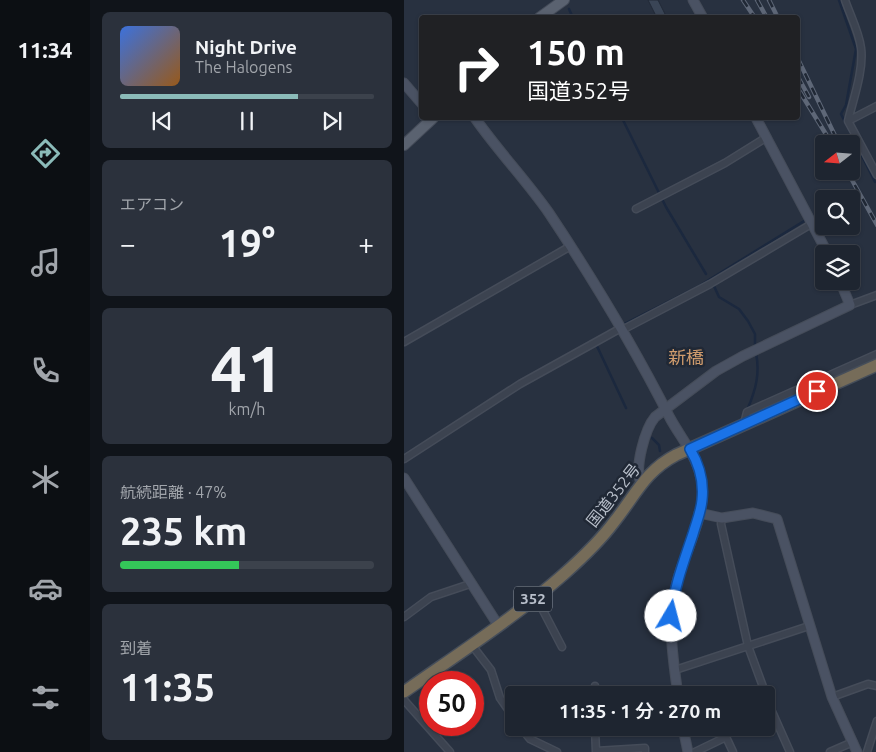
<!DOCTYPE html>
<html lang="ja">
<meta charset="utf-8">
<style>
:root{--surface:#1e2530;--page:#2b313c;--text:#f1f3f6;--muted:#a1a5ab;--line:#3c424c;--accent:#8bbbb9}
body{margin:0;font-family:Ubuntu,"Noto Sans JP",sans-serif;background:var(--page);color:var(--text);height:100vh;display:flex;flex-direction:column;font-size:19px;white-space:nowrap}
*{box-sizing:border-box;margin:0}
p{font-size:16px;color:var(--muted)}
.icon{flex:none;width:28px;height:28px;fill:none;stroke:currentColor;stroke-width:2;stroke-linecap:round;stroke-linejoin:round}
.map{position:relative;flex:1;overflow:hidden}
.drawer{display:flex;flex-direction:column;gap:12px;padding:12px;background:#10141a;width:314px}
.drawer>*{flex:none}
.top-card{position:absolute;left:15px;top:15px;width:381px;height:105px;border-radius:5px;box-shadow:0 1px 4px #0004,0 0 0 1px var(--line);background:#202124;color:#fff;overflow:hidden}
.needle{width:32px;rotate:253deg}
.controls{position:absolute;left:411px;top:135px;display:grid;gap:10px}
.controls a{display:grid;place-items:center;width:45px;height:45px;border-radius:5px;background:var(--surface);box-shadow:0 1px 4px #0004,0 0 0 1px var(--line);font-size:25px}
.speed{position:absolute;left:15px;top:671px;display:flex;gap:10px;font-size:25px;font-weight:700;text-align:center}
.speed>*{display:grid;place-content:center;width:65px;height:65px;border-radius:50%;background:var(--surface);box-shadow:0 1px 4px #0004,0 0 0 1px var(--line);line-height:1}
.speed .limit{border:8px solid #d22;background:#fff;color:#111}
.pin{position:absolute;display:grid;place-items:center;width:42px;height:42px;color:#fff;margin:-21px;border:2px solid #fff;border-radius:50%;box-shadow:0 1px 5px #0007}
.me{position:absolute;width:55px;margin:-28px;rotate:8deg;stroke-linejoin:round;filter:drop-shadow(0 0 4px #0008)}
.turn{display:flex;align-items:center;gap:18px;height:105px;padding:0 25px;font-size:22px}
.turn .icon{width:65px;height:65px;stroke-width:2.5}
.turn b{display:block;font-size:35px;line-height:42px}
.big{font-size:38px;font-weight:600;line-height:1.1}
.drawer .widget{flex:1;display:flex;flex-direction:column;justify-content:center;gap:8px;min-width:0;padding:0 18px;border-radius:8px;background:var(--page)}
.drawer .dial{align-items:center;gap:0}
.dial b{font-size:65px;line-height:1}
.song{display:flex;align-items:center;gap:15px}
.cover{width:60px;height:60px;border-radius:8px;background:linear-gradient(135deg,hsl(220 70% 55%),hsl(30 70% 35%))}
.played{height:5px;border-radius:2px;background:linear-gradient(90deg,var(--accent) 70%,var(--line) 70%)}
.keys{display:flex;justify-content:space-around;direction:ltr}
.heat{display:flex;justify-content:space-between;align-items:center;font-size:28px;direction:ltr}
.charge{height:8px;border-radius:4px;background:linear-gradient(90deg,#34c759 47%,var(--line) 0)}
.trip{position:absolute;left:101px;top:686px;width:270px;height:50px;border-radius:5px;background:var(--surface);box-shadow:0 1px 4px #0004,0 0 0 1px var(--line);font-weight:600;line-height:50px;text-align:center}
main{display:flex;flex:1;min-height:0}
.menu{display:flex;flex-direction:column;width:90px;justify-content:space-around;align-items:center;background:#0c0f13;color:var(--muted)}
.menu .icon{width:35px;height:35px}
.menu .active{color:var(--accent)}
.menu b{font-size:22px;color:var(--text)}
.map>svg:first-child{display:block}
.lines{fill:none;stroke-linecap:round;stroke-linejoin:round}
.stream{stroke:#1b283e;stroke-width:2.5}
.building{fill:#3a4556;stroke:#222a37}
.street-casing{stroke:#454c59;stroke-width:9}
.secondary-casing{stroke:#454c59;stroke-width:11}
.primary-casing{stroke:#454c59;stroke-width:12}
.highway-casing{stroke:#464e5a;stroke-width:14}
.street{stroke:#3c4350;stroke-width:6}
.secondary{stroke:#4a5263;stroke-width:9}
.primary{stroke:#5a6270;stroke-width:10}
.highway{stroke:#766c59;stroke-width:11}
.rail-casing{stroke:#5e6777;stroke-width:4.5}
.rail{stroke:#202835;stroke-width:2.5;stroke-dasharray:8;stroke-linecap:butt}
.route-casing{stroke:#114b97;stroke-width:12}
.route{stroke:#1a73e8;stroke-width:9}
.labels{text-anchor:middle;stroke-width:5;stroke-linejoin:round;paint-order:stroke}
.shield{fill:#202835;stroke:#8a929d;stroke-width:1}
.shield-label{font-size:15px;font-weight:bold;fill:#b8bfca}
.street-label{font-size:16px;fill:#b8bfca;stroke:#202835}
.neighbourhood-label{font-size:18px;fill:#d09c6d;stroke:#202835}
</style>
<main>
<nav class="menu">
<b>11:34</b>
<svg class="icon active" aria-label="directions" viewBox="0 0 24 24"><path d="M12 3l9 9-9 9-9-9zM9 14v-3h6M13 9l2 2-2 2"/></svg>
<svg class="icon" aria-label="music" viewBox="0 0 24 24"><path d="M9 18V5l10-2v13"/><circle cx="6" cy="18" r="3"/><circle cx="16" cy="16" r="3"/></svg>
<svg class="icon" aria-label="phone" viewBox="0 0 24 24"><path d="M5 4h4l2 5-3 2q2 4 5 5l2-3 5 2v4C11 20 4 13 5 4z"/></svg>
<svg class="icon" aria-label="climate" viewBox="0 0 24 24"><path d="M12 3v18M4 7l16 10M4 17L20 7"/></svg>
<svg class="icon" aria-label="car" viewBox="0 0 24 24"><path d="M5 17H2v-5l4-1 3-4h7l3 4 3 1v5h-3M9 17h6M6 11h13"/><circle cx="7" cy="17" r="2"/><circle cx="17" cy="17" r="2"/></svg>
<svg class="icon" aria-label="filters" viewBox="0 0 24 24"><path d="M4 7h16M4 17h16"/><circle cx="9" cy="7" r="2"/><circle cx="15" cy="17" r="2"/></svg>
</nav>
<section class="drawer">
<div class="widget">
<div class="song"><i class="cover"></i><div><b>Night Drive</b><p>The Halogens</p></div></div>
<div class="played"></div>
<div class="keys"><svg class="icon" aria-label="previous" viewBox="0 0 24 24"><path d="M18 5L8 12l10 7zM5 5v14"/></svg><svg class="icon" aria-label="pause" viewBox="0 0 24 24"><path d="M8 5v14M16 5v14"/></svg><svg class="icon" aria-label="next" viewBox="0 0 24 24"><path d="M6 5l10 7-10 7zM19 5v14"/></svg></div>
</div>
<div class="widget"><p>エアコン</p>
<div class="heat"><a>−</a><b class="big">19°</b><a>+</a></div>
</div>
<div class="widget dial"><b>41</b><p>km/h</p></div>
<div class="widget"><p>航続距離 · 47%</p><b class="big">235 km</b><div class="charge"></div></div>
<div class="widget"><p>到着</p><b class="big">11:35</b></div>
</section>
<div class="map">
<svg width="473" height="752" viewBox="0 0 473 752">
<rect width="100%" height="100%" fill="#283140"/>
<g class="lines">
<path class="stream" d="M435,0L452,49L442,105L437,114L471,182
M165,9L169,18
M218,118L262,207L302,274
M408,217L420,210
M310,286L315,297L335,309L344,321L351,334V347
M218,325L295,286L400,221
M192,344L222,408
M344,408C352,389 356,373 352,353
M248,438L255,445L256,451"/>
</g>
<path class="building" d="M244,0H254L263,18H253Z"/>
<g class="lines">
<g class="street-casing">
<path id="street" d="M441,0C446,15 455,32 457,48C460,70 449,100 444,121
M473,106L444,121L473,175
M232,209L321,163L363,137
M446,305L473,295
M218,330L306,284L409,223
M0,342L165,247
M340,424L343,412L473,354
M0,459L116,384L217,328
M318,518L317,524L344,646L362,695
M132,597L158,647
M0,617L27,597L66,584
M67,644L87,670L96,698L110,718
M271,670L405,626
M191,686V695
M428,697L464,684L473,686
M362,698L386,752
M0,700L46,752
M117,728L126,739L153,752
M191,728L192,752
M192,751L241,748V752
M291,752L322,737L329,752
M426,752L449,742
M463,752L473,721"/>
</g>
<g class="secondary-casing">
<path id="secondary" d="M289,0L299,18
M0,83L18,104
M71,118C94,151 122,180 145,213C189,279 230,347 266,418C278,440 295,458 298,485C302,518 279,554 272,586C263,623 269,659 274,695
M352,118L424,254
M0,478L94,625
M237,483C230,468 241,429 251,417L312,371L339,356L446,305L436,281
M295,513L318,518L349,513L373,519L428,697L453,752
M279,728L284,752"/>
</g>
<g class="primary-casing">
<path id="primary" d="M135,18L160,0
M0,145L29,118"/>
</g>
<g class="highway-casing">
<path id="highway" d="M0,692C54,654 110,618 160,574C178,558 196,541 210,522C231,496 241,471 272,455L473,365"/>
</g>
<use href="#street" class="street"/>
<use href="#secondary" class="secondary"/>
<use href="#primary" class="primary"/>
<use href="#highway" class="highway"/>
<g class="rail-casing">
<path id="rail" d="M339,0L351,18
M353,0L363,18
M365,0L374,18
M394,59L435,144
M394,77L405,97
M396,92L428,144
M443,171L473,225"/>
</g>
<use href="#rail" class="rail"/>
</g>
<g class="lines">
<g class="route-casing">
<path id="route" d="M267,616C270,587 280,561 289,534C292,523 297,512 298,500C300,482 295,464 286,449L413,391"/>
</g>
<use href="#route" class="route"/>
</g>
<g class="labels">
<rect class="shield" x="110" y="586.5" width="38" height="25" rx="4"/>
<g class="shield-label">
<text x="129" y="604">352</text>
</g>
<g class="street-label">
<text transform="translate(209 495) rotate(-52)" y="6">国道352号</text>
</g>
<g class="neighbourhood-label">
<text x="282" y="364">新橋</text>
</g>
</g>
</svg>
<div class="controls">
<a><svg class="needle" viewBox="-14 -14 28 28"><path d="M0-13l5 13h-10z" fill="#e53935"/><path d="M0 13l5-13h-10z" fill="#a1a5ab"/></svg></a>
<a><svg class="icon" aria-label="search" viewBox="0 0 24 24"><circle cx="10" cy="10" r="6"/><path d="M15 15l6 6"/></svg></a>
<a><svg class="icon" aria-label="layers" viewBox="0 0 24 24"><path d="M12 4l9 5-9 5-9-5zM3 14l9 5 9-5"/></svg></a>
</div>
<div class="speed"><div class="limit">50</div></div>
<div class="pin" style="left:413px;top:391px;background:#d93025"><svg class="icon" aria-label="arrive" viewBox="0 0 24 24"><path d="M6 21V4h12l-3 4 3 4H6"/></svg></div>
<svg class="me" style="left:267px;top:616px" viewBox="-20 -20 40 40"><circle r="19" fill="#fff"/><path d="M0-13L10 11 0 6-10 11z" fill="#1a73e8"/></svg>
<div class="trip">11:35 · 1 分 · 270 m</div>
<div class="top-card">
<div class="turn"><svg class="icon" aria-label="right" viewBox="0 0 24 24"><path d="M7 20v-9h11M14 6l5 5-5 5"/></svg><div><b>150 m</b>国道352号</div></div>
</div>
</div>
</main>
